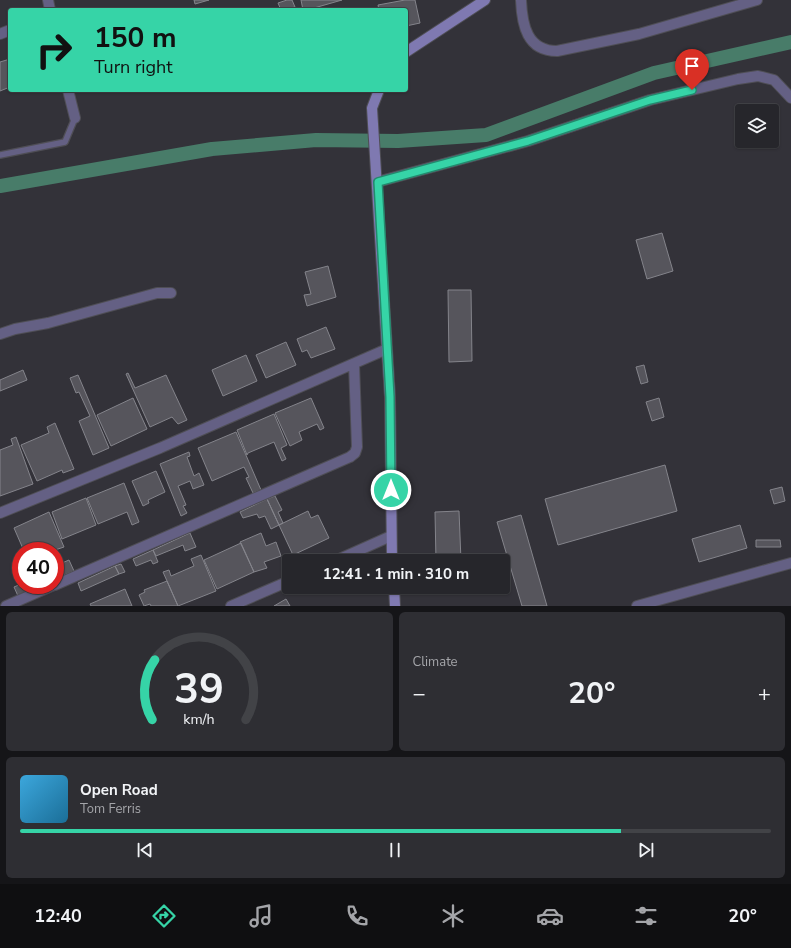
<!DOCTYPE html>
<meta charset="utf-8">
<style>
:root{--surface:#26262b;--page:#2e2e33;--text:#f1f3f6;--muted:#a4a5a9;--line:#424347;--accent:#36d4a7}
body{margin:0;font-family:"Nunito Sans",sans-serif;background:var(--page);color:var(--text);height:100vh;display:flex;flex-direction:column;font-size:15px;white-space:nowrap}
*{box-sizing:border-box;margin:0}
p{font-size:13px;color:var(--muted)}
.icon{flex:none;width:22px;height:22px;fill:none;stroke:currentColor;stroke-width:2;stroke-linecap:round;stroke-linejoin:round}
.map{position:relative;height:606px;overflow:hidden}
.details{display:flex;flex-direction:column;gap:6px;padding:6px;background:#151518;flex:1}
.details>*{flex:none}
.guide{position:absolute;left:8px;top:8px;width:400px;height:84px;border-radius:4px;box-shadow:0 1px 3px #0004,0 0 0 1px var(--line);background:#36d4a7;color:#111;overflow:hidden}
.fabs{position:absolute;left:735px;top:104px;display:grid;gap:8px}
.fabs a{display:grid;place-items:center;width:44px;height:44px;border-radius:4px;background:var(--surface);box-shadow:0 1px 3px #0004,0 0 0 1px var(--line);font-size:20px}
.speed{position:absolute;left:12px;top:542px;display:flex;gap:8px;font-size:20px;font-weight:700;text-align:center}
.speed>*{display:grid;place-content:center;width:52px;height:52px;border-radius:50%;background:var(--surface);box-shadow:0 1px 3px #0004,0 0 0 1px var(--line);line-height:1}
.speed .limit{border:6px solid #d22;background:#fff;color:#111}
.pin{position:absolute;display:grid;place-items:center;width:34px;height:34px;color:#fff;margin:-41px -17px;border-radius:50% 50% 50% 0;rotate:-45deg;box-shadow:0 0 4px #0007}
.pin .icon{rotate:45deg}
.me{position:absolute;width:44px;margin:-22px;rotate:0deg;stroke-linejoin:round;filter:drop-shadow(0 0 3px #0008)}
.turn{display:flex;align-items:center;gap:14px;height:84px;padding:0 20px;font-size:18px}
.turn .icon{width:52px;height:52px;stroke-width:2.5}
.turn b{display:block;font-size:28px;line-height:34px}
.big{font-size:30px;font-weight:700;line-height:1.1}
.details .widget{flex:1;display:flex;flex-direction:column;justify-content:center;gap:6px;min-width:0;padding:0 14px;border-radius:6px;background:var(--page)}
.details .dial{align-items:center;gap:0}
.dial svg{height:104px;overflow:visible;fill:none;stroke:var(--line);stroke-width:7;stroke-linecap:round;text-anchor:middle}
.dial text{fill:var(--text);stroke:none}
.song{display:flex;align-items:center;gap:12px}
.cover{width:48px;height:48px;border-radius:6px;background:linear-gradient(135deg,hsl(200 70% 55%),hsl(200 70% 35%))}
.played{height:4px;border-radius:2px;background:linear-gradient(90deg,var(--accent) 80%,var(--line) 80%)}
.keys{display:flex;justify-content:space-around;direction:ltr}
.heat{display:flex;justify-content:space-between;align-items:center;font-size:22px;direction:ltr}
.details .tiles{flex:1;display:grid;gap:6px;grid-template-columns:1fr 1fr}
.widget:last-child{grid-column:span 2}
.trip{position:absolute;left:282px;top:554px;width:228px;height:40px;border-radius:4px;background:var(--surface);box-shadow:0 1px 3px #0004,0 0 0 1px var(--line);font-weight:700;line-height:40px;text-align:center}
.tab-bar{display:flex;height:64px;justify-content:space-around;align-items:center;background:#0f0f11;color:var(--muted)}
.tab-bar .icon{width:28px;height:28px}
.tab-bar .selected{color:var(--accent)}
.tab-bar b{font-size:18px;color:var(--text)}
.map>svg:first-child{display:block}
.lines{fill:none;stroke-linecap:round;stroke-linejoin:round}
.canal{stroke:#487c69;stroke-width:14}
.building{fill:#56555c;stroke:#84848b}
.lane-casing{stroke:#4f4e55;stroke-width:8}
.street-casing{stroke:#4f4e55;stroke-width:12}
.secondary-casing{stroke:#4f4e55;stroke-width:12}
.lane{stroke:#646084;stroke-width:5.5}
.street{stroke:#646084;stroke-width:10}
.secondary{stroke:#7f79b1;stroke-width:10}
.route-casing{stroke:#238a6d;stroke-width:10}
.route{stroke:#36d4a7;stroke-width:7}
</style>
<div class="map">
<svg width="791" height="606" viewBox="0 0 791 606">
<rect width="100%" height="100%" fill="#333239"/>
<g class="lines">
<path class="canal" d="M0,186L212,149L316,140L398,141L486,135L654,73L791,42"/>
</g>
<path class="building" d="M194,0H209L195,4Z
M287,0H292L295,7L281,10L278,3Z
M301,0H342L307,10H303Z
M405,0H415L420,23L406,26V10H379L378,5Z
M10,59V87L0,91V62Z
M662,233L673,271L647,279L636,240Z
M328,266L336,297L307,306L304,295L311,294L305,272Z
M448,290H471L472,361L449,362Z
M326,327L335,349L311,358L307,350L302,352L297,339Z
M286,342L296,365L266,378L256,355Z
M246,355L257,381L223,396L212,370Z
M644,365L648,382L641,384L636,367Z
M23,370L27,380L0,391V380Z
M128,373L135,388L166,375L187,420L178,424L172,417L150,427L126,374Z
M78,375L109,448L93,455L79,421L90,416L79,392L76,393L70,378Z
M133,398L147,429L111,446L97,415Z
M311,398L324,428L320,430L317,424L299,432L302,440L290,446L275,413Z
M659,398L664,417L652,421L646,402Z
M274,414L287,445L281,448L286,459L282,461L274,442L248,453L247,455L237,430Z
M55,423L74,469L63,473L62,470L37,481L21,445L49,433L47,427Z
M236,432L261,490L253,493L246,478L249,477L244,467L212,481L198,448Z
M16,437L33,484L0,496V450L13,445L11,439Z
M189,452L190,456L187,457L194,476L199,473L204,485L193,489L190,481L178,486L186,505L183,506L187,513L181,516L160,464Z
M665,465L677,511L558,545L545,499Z
M156,471L165,492L148,500L149,503L143,506L132,481Z
M124,483L139,522L132,525L127,512L98,524L87,498Z
M782,487L785,501L774,504L770,490Z
M275,496L282,510L278,512L283,523L279,525L267,499Z
M86,498L96,525L62,539L52,512Z
M267,499L279,525L271,529L265,516L259,518L257,514L243,518L240,512Z
M308,511L311,518L318,515L329,538L293,555L279,525Z
M459,511L461,561H436L435,512Z
M49,512L64,547L52,551L49,545L34,551H24L14,528Z
M521,515L547,606H522L497,522Z
M740,525L747,548L699,562L692,539Z
M190,533L196,547L185,551L183,545L156,556L153,550Z
M261,533L266,546L276,542L281,556L264,562L267,568L254,572L240,542Z
M756,540H780L781,547H756Z
M241,543L254,572L217,589L204,560Z
M153,550L158,562L153,564L151,560L136,566L133,559Z
M201,555L216,591L178,606L163,572L169,570L171,576L194,566L191,559Z
M69,560L74,571L55,579V566Z
M121,564L125,572L119,574L115,566Z
M115,566L119,574L81,591L78,583Z
M167,581L178,606H151L150,604L144,606L139,595L145,592L144,590Z
M21,584L34,585L35,588L18,596L14,587Z
M125,589L132,606H91L90,604Z
M286,599L290,606H274Z"/>
<g class="lines">
<g class="lane-casing">
<path id="lane" d="M0,155L65,142L75,118"/>
</g>
<g class="street-casing">
<path id="street" d="M48,0L50,10
M521,0C522,25 527,51 557,51L639,34L757,0
M0,34L10,30
M68,90L75,118
M377,182L528,141L650,100L738,79L758,76L774,80L791,98
M0,334L15,329L48,323L157,293H171
M0,513L160,448L387,349
M335,561L391,536
M55,585L350,457L355,453L357,447L354,364
M6,606L54,585
M231,606L289,581
M637,606L791,563"/>
</g>
<g class="secondary-casing">
<path id="secondary" d="M406,52L485,0
M379,90L372,108L390,397L392,561
M394,587L395,606"/>
</g>
<use href="#lane" class="lane"/>
<use href="#street" class="street"/>
<use href="#secondary" class="secondary"/>
</g>
<g class="lines">
<g class="route-casing">
<path id="route" d="M391,490L390,397L378,182L528,141L650,100L692,90"/>
</g>
<use href="#route" class="route"/>
</g>
</svg>
<div class="fabs">
<a><svg class="icon" aria-label="layers" viewBox="0 0 24 24"><path d="M12 4l9 5-9 5-9-5zM3 14l9 5 9-5"/></svg></a>
</div>
<div class="speed"><div class="limit">40</div></div>
<div class="pin" style="left:692px;top:90px;background:#d93025"><svg class="icon" aria-label="arrive" viewBox="0 0 24 24"><path d="M6 21V4h12l-3 4 3 4H6"/></svg></div>
<svg class="me" style="left:391px;top:490px" viewBox="-20 -20 40 40"><circle r="17" fill="#36d4a7" stroke="#fff" stroke-width="3"/><path d="M0-11L8 9 0 5-8 9z" fill="#fff"/></svg>
<div class="trip">12:41 · 1 min · 310 m</div>
<div class="guide">
<div class="turn"><svg class="icon" aria-label="right" viewBox="0 0 24 24"><path d="M7 20v-9h11M14 6l5 5-5 5"/></svg><div><b>150 m</b>Turn right</div></div>
</div>
</div>
<section class="details">
<div class="tiles">
<div class="widget dial"><svg viewBox="0 0 100 80">
<path d="M14 69A42 42 0 1 1 86 69"/>
<path d="M14 69A42 42 0 0 1 16 23" stroke="#36d4a7"/>
<text x="50" y="56" font-size="32" font-weight="700">39</text>
<text x="50" y="72" font-size="11">km/h</text>
</svg></div>
<div class="widget"><p>Climate</p>
<div class="heat"><a>−</a><b class="big">20°</b><a>+</a></div>
</div>
<div class="widget">
<div class="song"><i class="cover"></i><div><b>Open Road</b><p>Tom Ferris</p></div></div>
<div class="played"></div>
<div class="keys"><svg class="icon" aria-label="previous" viewBox="0 0 24 24"><path d="M18 5L8 12l10 7zM5 5v14"/></svg><svg class="icon" aria-label="pause" viewBox="0 0 24 24"><path d="M8 5v14M16 5v14"/></svg><svg class="icon" aria-label="next" viewBox="0 0 24 24"><path d="M6 5l10 7-10 7zM19 5v14"/></svg></div>
</div>
</div>
</section>
<nav class="tab-bar">
<b>12:40</b>
<svg class="icon selected" aria-label="directions" viewBox="0 0 24 24"><path d="M12 3l9 9-9 9-9-9zM9 14v-3h6M13 9l2 2-2 2"/></svg>
<svg class="icon" aria-label="music" viewBox="0 0 24 24"><path d="M9 18V5l10-2v13"/><circle cx="6" cy="18" r="3"/><circle cx="16" cy="16" r="3"/></svg>
<svg class="icon" aria-label="phone" viewBox="0 0 24 24"><path d="M5 4h4l2 5-3 2q2 4 5 5l2-3 5 2v4C11 20 4 13 5 4z"/></svg>
<svg class="icon" aria-label="climate" viewBox="0 0 24 24"><path d="M12 3v18M4 7l16 10M4 17L20 7"/></svg>
<svg class="icon" aria-label="car" viewBox="0 0 24 24"><path d="M5 17H2v-5l4-1 3-4h7l3 4 3 1v5h-3M9 17h6M6 11h13"/><circle cx="7" cy="17" r="2"/><circle cx="17" cy="17" r="2"/></svg>
<svg class="icon" aria-label="filters" viewBox="0 0 24 24"><path d="M4 7h16M4 17h16"/><circle cx="9" cy="7" r="2"/><circle cx="15" cy="17" r="2"/></svg>
<b>20°</b>
</nav>
